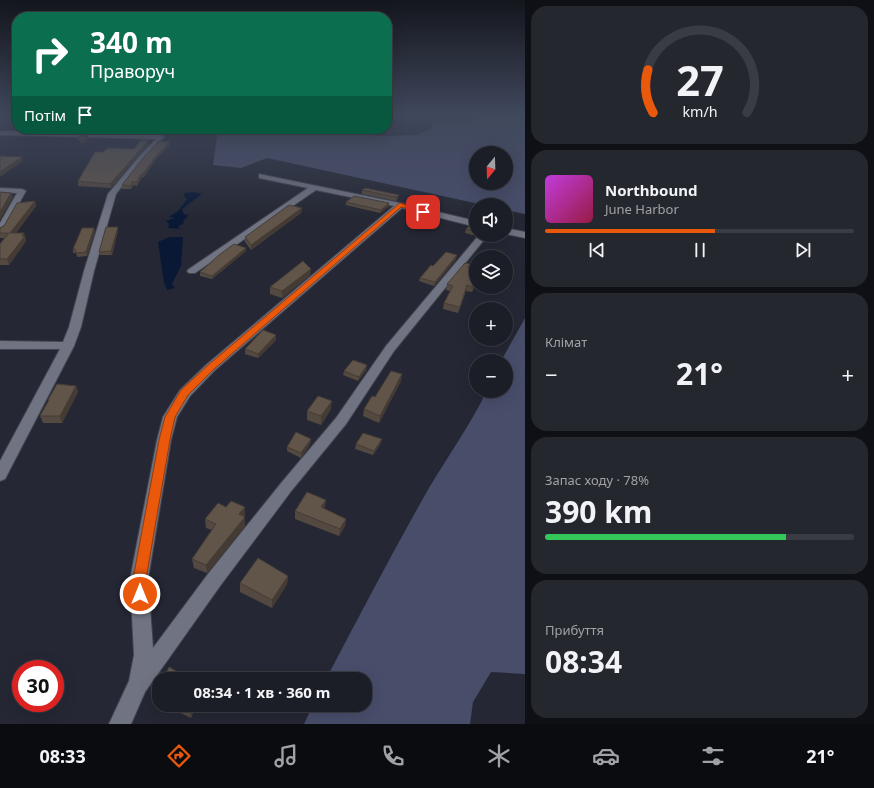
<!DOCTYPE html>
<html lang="uk">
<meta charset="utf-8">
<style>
:root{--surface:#1c1e27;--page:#25272f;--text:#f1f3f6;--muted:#a0a2a7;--line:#3a3c44;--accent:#ea580c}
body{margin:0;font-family:"Noto Sans",sans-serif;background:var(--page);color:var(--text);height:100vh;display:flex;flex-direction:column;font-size:15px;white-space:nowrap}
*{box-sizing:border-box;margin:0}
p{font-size:13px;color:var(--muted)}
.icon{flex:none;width:22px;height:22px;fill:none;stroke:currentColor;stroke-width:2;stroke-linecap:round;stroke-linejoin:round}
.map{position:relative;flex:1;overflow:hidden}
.sheet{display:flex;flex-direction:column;gap:6px;padding:6px;background:#0f1015;width:349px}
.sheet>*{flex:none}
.hud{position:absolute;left:12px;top:12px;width:380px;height:122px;border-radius:16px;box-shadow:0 4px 16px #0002,0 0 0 1px var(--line);background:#0b6e4f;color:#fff;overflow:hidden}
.needle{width:26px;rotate:199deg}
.fabs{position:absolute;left:469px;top:146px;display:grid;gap:8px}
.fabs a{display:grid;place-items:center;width:44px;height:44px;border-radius:50%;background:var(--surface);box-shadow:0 4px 16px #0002,0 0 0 1px var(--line);font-size:20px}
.speed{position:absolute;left:12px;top:660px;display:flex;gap:8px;font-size:20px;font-weight:700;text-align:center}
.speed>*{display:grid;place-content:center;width:52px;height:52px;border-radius:50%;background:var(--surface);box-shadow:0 4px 16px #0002,0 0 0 1px var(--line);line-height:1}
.speed .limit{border:6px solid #d22;background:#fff;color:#111}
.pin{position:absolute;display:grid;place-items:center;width:34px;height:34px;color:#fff;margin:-17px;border-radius:8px;box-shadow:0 2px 6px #0006}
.me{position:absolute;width:44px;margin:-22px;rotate:0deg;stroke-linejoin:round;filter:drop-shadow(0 0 3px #0008)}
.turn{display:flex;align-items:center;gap:14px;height:84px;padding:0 12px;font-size:18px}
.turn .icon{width:52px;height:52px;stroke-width:2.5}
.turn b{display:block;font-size:28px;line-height:34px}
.then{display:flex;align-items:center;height:38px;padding:0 12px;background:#0003;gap:8px;font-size:15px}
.big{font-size:30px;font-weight:700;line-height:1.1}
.sheet .widget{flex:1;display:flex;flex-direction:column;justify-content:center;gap:6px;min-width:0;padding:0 14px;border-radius:16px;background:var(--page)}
.sheet .dial{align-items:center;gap:0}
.dial svg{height:104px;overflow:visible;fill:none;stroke:var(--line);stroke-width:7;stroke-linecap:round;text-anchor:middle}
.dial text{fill:var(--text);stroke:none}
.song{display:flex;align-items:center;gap:12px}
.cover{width:48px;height:48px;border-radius:6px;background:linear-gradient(135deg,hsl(290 70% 55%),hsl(340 70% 35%))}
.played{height:4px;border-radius:2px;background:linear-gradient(90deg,var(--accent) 55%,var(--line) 55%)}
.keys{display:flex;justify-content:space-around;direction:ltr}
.heat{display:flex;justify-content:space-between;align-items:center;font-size:22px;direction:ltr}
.charge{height:6px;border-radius:3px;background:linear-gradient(90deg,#34c759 78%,var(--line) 0)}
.trip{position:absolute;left:152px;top:672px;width:220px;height:40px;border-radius:16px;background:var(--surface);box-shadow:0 4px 16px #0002,0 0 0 1px var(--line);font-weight:700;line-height:40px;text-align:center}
.tab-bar{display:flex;height:64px;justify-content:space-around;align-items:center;background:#0b0c10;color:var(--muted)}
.tab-bar .icon{width:28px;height:28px}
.tab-bar .on{color:var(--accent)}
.tab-bar b{font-size:18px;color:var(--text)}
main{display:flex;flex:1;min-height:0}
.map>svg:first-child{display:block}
.green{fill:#484e6a;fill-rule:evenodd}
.water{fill:#091935}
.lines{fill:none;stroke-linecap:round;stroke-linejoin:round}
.stream{stroke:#091935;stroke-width:2}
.street-casing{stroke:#42454f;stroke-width:2}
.street{fill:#707382;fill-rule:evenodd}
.wall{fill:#534940}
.shaded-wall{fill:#443c34}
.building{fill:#61554a;stroke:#443c34}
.route{fill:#ea580c;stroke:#983908}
</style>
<main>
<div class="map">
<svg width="525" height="724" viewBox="0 0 525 724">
<rect width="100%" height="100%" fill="#252834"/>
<path class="green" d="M479,116H525V214L506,210V205H484L267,158L241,168L213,165L218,129H294L382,136L417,135L431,129L432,122C447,122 467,126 479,116ZM476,153H506V183H476Z
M525,318V674L491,672L473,702L470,724H304L313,705H365V679H326C360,615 393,551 429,488C448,456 470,425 487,391H506V361H501Z"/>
<path class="water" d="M193,192L202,194L182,209L184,215L186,214L188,216L183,221L184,223L178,227L180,229L168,228L169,224L166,221L175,218L169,217L178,211L187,199L183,195L185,193Z
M169,237H183L181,266L172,284L175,288L167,290L164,283L158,242Z"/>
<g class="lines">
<path class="stream" d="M0,117L17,116"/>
<g class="street-casing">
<path id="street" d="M0,131L161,135L164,137L142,160L116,194L94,271L81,327L74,346L5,479L0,481V461L60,349H0V341L63,342L69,327L84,271L108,194L138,158L156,139L0,135Z
M259,174L400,203L476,221V227L402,208L214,371L190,396L177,417L171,440L148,579L153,648L208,574L282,482L336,418L386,346L479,235H488L394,351L346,424L292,490L220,586L145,692L131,724H109L129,681L134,655L130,579L157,440L163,417L180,390L206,365L394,206L316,190L195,273H189L187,271L189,269L308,188L259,178Z
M0,188L22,189L26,191L4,230L0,233V223L17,193L0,192Z
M506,228L525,232V238L506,234Z"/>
</g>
<use href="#street" class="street"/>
</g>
<path class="wall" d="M31,129H60L57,131L32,130Z
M71,129H98L99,131H73Z
M78,136L89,139L82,144L78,139Z
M149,140V144L111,188L78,186V181L103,152L134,149Z
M170,142V145L156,159L144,177H142L137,186L133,185L131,189H122V185Z
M362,190L399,195L398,198L396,201L362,194Z
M35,201L36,206L16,233H24L26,241L9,265H0V244L4,238H0V228Z
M346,202L389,203V206L380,213L346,205Z
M302,208L301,213L251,250L245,242V237Z
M476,224V235H478L476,236L465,233L466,229Z
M95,231L87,256L77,257L76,253H73V249Z
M118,231L112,255H100L99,252Z
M246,251L212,279L200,276V272Z
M456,259L434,286L419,281L420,278L433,266Z
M469,268L476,284L472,292L466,291L458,313L443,309L444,303L450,291L446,290L447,284Z
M311,269L310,275L282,298L270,294V287Z
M276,335V340L258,358L245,354V349Z
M366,370L358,381L343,375L344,371Z
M401,381L379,423L363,416L364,409L375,397Z
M76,386L78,392L62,423H43L40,416L48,402V400Z
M331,409L321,425L307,420V411Z
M311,439L310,444L301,458L287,451V447Z
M381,443L373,455L355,449L356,444Z
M226,507H245V516L244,517H245V526L207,573L194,568L192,559L212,530L206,528L205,519Z
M325,507L324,509L346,519L345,526L339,536L295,519V511Z
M288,576L287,584L272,608L240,592V583Z
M159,687V702H158L155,694Z
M164,705H196L191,718Z"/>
<path class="shaded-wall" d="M88,136L89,139L82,144V141Z
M149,140V144L111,188L110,184Z
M170,142V145L156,159L144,177L143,174L156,156Z
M22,157L23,161L0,177V172Z
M141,174L142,177L137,186V182Z
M11,193L13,197L0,220V212Z
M399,195L398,198L396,201V197Z
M35,201L36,206L12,238L10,233Z
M389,203V206L380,213L381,210Z
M302,208L301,213L251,250V245Z
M118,227V231L112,255L111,251Z
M94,228L95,231L87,256L86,252Z
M24,233L26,241L9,265L7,259Z
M246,248V251L212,279V276Z
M457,255L456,259L434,286L435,282Z
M311,269L310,275L282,298V291Z
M476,282V284L472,292L473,287Z
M276,335V340L258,358V354Z
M367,365L366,370L358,381L359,377Z
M402,374L401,381L379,423L380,416Z
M76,386L78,392L62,423L60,416Z
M332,401L331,409L321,425V416Z
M311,439L310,444L301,458V453Z
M382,439L381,443L373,455L374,451Z
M326,500L325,507L320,515L321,507Z
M245,507V516L239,523V514Z
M245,517V526L207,573L206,565Z
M346,519L345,526L339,536L340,529Z
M288,576L287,584L272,608V600Z
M192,705H196L191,718L189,711Z"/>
<path class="building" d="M78,136H88L82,141Z
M141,140H149L110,184L78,181L95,152H103L108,148L134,149Z
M159,141L170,142L156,156L143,174H141L137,182H132L131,186L122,185L143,158Z
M0,156L22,157L0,172Z
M365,188L399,195L396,197L362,190Z
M0,192L11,193L0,212Z
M354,196L389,203L381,210L346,202Z
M496,199L502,204V205H491Z
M35,201L10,233H24L22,236H25L7,259H0V244L9,233H0V228L4,226L17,203Z
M289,205L302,208L251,245L245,237Z
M472,224H476V232L466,229Z
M106,227H118L111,251L99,252Z
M82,228H94L86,252L76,253L75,249H73Z
M234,244L246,248L212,276L200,272L219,255Z
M446,252L457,255L435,282L420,278L431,265L433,266Z
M303,261L311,269L282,291L270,287Z
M465,263L470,264L468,267L476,274V282L473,287L467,285L460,307L444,303L453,286L447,284Z
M263,330L276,335L258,354L245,349Z
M353,360L367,365L359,377L344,371Z
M391,371L402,374L380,416L364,409L372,396L375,397Z
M57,384L76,386L60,416H40L49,400H48Z
M318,396L332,401L321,416L307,411Z
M296,432L311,439L301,453L287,447Z
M363,433L382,439L374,451L356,444Z
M307,492L326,500L321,507L346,519L340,529L295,511Z
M231,501L245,507L239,514L245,517L206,565L192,559L216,524L205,519L218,503L226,507Z
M258,558L288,576L272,600L240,583Z
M169,667L191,679H163Z
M159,687V696L155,694Z
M177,705H192L189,711Z"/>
<linearGradient id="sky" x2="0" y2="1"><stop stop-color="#14161d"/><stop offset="0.53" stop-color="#40485c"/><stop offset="1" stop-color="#40485c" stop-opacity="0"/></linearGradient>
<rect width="525" height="217" fill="url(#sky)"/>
<path class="route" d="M400,203L426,212L423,213L401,207L213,370L188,395L175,417L170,440L146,579L147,594L145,599L140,601L135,599L133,594V579L159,440L165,417L181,390L207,366Z"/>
</svg>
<div class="fabs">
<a><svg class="needle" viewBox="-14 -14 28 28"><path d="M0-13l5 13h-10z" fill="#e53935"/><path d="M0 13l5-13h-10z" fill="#a0a2a7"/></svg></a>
<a><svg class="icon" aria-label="sound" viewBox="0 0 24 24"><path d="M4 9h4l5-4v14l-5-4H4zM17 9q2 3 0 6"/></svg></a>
<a><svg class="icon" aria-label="layers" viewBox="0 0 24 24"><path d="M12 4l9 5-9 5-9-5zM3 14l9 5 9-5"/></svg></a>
<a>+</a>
<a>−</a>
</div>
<div class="speed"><div class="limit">30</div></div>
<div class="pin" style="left:423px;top:212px;background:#d93025"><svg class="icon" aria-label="arrive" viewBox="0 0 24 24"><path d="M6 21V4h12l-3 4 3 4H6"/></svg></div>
<svg class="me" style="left:140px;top:594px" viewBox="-20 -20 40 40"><circle r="17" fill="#ea580c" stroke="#fff" stroke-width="3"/><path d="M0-11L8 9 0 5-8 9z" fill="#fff"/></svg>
<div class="trip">08:34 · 1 хв · 360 m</div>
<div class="hud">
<div class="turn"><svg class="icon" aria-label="right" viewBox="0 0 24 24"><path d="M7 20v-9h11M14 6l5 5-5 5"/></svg><div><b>340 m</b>Праворуч</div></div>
<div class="then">Потім<svg class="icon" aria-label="arrive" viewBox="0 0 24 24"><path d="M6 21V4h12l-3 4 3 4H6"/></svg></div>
</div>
</div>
<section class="sheet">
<div class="widget dial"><svg viewBox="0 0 100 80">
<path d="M14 69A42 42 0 1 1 86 69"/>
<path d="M14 69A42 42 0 0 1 10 36" stroke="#ea580c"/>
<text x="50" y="56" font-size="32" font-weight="700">27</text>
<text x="50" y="72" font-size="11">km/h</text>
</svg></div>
<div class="widget">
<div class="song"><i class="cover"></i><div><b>Northbound</b><p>June Harbor</p></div></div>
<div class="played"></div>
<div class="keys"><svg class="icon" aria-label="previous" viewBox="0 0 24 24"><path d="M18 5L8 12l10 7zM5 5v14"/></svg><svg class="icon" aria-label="pause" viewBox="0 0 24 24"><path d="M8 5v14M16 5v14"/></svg><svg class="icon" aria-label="next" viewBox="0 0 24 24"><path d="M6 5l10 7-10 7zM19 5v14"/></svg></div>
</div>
<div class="widget"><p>Клімат</p>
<div class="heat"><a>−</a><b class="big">21°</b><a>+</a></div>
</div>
<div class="widget"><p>Запас ходу · 78%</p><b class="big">390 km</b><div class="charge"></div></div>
<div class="widget"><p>Прибуття</p><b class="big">08:34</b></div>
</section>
</main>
<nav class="tab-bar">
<b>08:33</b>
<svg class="icon on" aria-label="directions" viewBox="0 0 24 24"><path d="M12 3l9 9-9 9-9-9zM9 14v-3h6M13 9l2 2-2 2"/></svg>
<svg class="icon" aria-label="music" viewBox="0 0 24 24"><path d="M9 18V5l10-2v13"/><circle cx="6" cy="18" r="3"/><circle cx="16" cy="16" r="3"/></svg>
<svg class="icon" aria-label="phone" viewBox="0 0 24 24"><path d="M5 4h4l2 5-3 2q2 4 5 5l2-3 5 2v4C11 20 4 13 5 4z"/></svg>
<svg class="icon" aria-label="climate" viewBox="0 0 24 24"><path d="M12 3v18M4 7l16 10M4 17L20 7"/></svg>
<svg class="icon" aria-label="car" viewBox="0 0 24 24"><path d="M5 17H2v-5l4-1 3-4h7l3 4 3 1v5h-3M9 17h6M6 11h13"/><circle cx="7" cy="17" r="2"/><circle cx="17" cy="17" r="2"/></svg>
<svg class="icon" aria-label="filters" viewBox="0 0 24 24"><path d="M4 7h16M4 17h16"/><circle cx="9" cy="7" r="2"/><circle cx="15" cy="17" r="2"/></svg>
<b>21°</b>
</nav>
